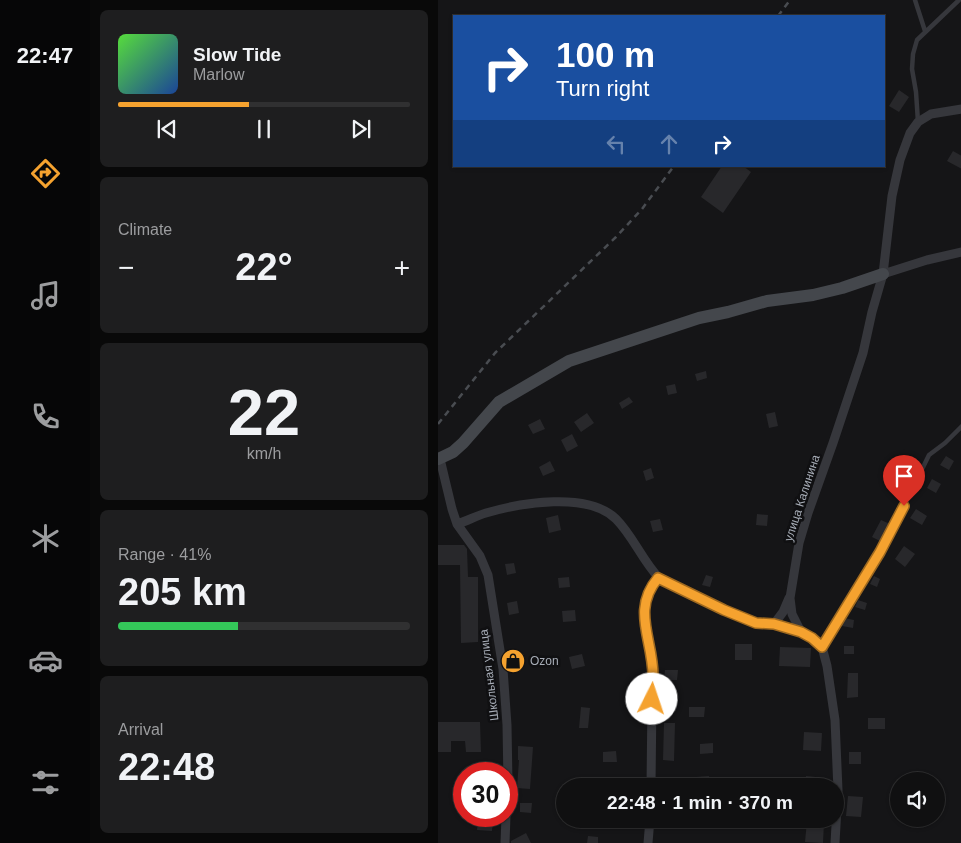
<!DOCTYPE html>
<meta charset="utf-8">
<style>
:root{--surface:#101011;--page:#1e1e1f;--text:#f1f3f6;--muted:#9c9d9f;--line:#303031;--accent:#f5a22f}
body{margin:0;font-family:Helvetica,sans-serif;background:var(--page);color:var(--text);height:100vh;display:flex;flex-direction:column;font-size:19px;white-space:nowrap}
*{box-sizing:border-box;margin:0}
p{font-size:16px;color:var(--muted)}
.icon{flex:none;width:28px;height:28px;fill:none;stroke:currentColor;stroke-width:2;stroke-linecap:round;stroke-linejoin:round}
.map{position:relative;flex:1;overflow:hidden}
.drawer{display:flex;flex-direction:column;gap:10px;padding:10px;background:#090909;width:348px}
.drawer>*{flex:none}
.guide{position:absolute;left:15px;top:15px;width:432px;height:152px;border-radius:0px;box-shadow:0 1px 4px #0004,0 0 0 1px var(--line);background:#1a4fa0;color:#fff;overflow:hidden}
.tools{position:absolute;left:452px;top:772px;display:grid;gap:10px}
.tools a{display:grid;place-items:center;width:55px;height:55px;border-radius:50%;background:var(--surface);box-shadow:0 1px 4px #0004,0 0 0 1px var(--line);font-size:25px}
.speed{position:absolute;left:15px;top:762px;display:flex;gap:10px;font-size:25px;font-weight:700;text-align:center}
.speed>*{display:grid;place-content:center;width:65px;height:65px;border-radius:50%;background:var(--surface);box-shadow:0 1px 4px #0004,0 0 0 1px var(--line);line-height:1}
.speed .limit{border:8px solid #d22;background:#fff;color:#111}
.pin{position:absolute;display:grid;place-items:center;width:42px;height:42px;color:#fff;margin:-51px -21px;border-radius:50% 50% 50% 0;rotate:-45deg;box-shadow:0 0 5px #0007}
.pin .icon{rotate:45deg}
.me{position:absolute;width:55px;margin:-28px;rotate:4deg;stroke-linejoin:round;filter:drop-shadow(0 0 4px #0008)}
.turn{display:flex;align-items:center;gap:18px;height:105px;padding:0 20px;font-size:22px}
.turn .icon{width:65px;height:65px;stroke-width:2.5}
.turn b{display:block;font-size:35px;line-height:42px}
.lanes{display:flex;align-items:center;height:48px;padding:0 20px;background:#0003;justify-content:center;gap:25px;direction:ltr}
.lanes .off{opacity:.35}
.big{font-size:38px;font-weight:800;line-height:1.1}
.drawer .widget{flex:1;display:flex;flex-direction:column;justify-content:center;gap:8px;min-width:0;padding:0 18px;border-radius:8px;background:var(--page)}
.drawer .dial{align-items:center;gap:0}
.dial b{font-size:65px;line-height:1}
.song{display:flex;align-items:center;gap:15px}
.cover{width:60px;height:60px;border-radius:8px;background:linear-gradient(135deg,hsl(110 70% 55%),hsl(220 70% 35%))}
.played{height:5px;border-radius:2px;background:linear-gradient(90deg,var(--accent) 45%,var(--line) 45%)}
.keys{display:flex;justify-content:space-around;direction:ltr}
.heat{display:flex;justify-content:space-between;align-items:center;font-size:28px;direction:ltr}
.charge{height:8px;border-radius:4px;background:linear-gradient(90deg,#34c759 41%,var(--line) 0)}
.trip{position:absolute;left:118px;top:778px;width:288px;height:50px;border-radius:25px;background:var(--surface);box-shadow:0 1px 4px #0004,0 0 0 1px var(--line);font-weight:800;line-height:50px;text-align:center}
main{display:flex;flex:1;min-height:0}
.dock{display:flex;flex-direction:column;width:90px;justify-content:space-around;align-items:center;background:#060607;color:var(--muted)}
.dock .icon{width:35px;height:35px}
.dock .selected{color:var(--accent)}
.dock b{font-size:22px;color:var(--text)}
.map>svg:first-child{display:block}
.building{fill:#28282b}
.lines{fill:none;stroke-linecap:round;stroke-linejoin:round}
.lane{stroke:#36373c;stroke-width:4.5}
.street{stroke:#36373c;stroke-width:9}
.secondary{stroke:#44474c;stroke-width:12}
.rail{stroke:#494c51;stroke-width:2.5;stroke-dasharray:6 5;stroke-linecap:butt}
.route-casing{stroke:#9f691f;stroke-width:12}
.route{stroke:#f5a22f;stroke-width:9}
.labels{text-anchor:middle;stroke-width:5;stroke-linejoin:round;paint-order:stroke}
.street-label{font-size:12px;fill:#a7adb7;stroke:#101012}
.poi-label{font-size:12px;fill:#a7adb7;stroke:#101012;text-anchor:start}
</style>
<main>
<nav class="dock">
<b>22:47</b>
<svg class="icon selected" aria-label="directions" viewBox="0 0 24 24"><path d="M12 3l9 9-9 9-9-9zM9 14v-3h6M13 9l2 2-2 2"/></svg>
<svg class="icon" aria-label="music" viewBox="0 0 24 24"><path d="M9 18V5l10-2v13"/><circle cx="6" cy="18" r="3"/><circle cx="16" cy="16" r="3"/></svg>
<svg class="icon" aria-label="phone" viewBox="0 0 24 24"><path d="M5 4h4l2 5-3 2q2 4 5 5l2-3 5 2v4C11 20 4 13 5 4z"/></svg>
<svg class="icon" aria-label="climate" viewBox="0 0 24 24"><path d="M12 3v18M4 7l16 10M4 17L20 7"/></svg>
<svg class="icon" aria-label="car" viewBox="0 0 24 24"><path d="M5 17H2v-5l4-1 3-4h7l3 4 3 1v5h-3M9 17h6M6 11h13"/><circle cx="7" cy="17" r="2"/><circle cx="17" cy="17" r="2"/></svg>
<svg class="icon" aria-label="filters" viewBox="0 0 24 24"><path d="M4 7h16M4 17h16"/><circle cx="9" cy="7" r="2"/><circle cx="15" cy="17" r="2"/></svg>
</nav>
<section class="drawer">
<div class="widget">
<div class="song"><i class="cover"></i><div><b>Slow Tide</b><p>Marlow</p></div></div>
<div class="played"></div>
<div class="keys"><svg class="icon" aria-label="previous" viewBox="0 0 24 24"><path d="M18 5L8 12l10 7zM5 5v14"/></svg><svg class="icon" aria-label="pause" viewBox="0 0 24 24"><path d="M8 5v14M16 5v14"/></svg><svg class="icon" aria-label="next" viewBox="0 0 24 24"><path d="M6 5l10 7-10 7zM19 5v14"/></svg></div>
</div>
<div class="widget"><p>Climate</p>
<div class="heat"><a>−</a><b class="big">22°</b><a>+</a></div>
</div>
<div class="widget dial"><b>22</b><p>km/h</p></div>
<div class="widget"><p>Range · 41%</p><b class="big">205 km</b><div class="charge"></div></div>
<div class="widget"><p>Arrival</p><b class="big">22:48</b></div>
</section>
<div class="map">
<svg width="524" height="843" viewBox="0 0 524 843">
<rect width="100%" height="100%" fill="#151517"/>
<path class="building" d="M461,90L471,97L461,112L451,106Z
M515,151L524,156V169L509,161Z
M284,166H305L313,172L285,213L263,197Z
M268,371L269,378L259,381L257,374Z
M237,384L239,393L230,395L228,386Z
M191,397L195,402L184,409L181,403Z
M337,412L340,426L331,428L328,414Z
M149,413L156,423L143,432L136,422Z
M102,419L107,429L95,434L90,425Z
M134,434L140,446L129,452L123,440Z
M508,456L516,461L511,470L502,465Z
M112,461L117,471L105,476L101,467Z
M213,468L216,478L208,481L205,471Z
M494,479L503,484L498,493L489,488Z
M478,509L489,516L484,525L472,518Z
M319,514L330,515L329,526L318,525Z
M120,515L123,530L111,533L108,518Z
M222,519L225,530L215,532L212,521Z
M443,520L452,524L442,541L434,537Z
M0,545H26L29,549L30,577H40V642L23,643L22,565H0Z
M466,546L477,554L467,567L457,559Z
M76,563L78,573L69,575L67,564Z
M268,575L275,577L272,587L264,585Z
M436,576L442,579L439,587L432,584Z
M131,577L132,587L121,588L120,578Z
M420,600L429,603L427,610L417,607Z
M79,601L81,613L71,615L69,603Z
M137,610L138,621L125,622L124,611Z
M406,618L416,620L415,628L404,626Z
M297,644H314V660H297Z
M406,646H416V654H406Z
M342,647L373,648L372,667L341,666Z
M79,654L81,666L71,668L69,656Z
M144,654L147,666L134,669L131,657Z
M227,670H240L239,680H226Z
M410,673H420V697L409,698Z
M143,707L152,708L150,728H141Z
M251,707H267L266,717H251Z
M430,718H447V729H430Z
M0,722H42L43,752H28L27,741H13V752H0Z
M226,723H237L236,761L225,760Z
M366,732L384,733L383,751L365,750Z
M275,743V753L262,754V744Z
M80,746L95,747L92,789L79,788L81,760H80Z
M178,751L179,762H165V752Z
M411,752H423V764H411Z
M271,776V786H258V777Z
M368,776L387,778L386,786H368Z
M410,796L425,797L423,817L408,816Z
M82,803H94L93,813L82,812Z
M40,816H55L54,831L39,830Z
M369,821L386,822L385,843L367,842Z
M88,833L93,843H73V841Z
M150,836L160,837V843H149Z"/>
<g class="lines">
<path class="lane" d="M477,0L487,31
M480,122L478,92L474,69L475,54L479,40L521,0
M384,647L442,551L466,506L491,455L507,443L524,426"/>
<path class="street" d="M445,274L489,260L524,252
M2,459L14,509L19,524L42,556L50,575L65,669L69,725L70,783L69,810
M19,524C29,521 38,516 48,513C82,503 150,491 178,519C195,536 204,560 221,578L211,589L208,599L206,613L215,675L214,699L213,786
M221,578C234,586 249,592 263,599C285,609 311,626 336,624L345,612L351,598
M336,624L363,632
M67,843L68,816
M210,843L212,819
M397,843L400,790L397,720L389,666L384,647L374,638L363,632L354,614L352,598L361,543L370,513L395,443L425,353L434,312L445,274L454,196L462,160L472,133L480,122L493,114L524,109"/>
<path class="secondary" d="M0,459L15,452L25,443L61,402L131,361L261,318L290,312L329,301L375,295L404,288L445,274"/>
<path class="rail" d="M340,16L352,0
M0,424L57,353L178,237L204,209L236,166"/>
</g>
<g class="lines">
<g class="route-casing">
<path id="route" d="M214,699C214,692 216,683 215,676C215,639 193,610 220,578L286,610L318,623L336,624L363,632L374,638L384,647L442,552L466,506"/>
</g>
<use href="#route" class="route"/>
</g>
<defs>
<g id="shop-disc" transform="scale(1.25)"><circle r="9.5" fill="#f5a22f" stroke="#101012"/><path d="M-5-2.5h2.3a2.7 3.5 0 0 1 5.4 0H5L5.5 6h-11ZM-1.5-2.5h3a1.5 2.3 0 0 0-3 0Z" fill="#111"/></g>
</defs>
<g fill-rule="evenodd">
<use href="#shop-disc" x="75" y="661"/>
</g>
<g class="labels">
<g class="street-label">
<text transform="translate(364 498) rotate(-72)" y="4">улица Калинина</text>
<text transform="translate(51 675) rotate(-97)" y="4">Школьная улица</text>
</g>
<g class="poi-label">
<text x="92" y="665">Ozon</text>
</g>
</g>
</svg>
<div class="tools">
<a><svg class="icon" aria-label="sound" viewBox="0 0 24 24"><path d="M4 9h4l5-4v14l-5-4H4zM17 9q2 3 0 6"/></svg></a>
</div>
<div class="speed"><div class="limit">30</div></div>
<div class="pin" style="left:466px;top:506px;background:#d93025"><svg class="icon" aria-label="arrive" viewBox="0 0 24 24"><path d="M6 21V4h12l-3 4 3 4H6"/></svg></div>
<svg class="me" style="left:214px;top:699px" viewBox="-20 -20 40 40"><circle r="19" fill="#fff"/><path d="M0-13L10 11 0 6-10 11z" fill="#f5a22f"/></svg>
<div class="trip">22:48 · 1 min · 370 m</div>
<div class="guide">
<div class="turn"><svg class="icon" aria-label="right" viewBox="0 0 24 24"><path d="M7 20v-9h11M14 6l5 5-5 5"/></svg><div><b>100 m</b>Turn right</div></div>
<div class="lanes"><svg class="icon off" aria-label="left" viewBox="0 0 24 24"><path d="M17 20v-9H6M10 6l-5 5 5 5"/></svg><svg class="icon off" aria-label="ahead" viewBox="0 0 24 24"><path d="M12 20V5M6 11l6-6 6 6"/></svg><svg class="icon" aria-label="right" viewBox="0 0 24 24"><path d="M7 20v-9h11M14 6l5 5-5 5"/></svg></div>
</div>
</div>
</main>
